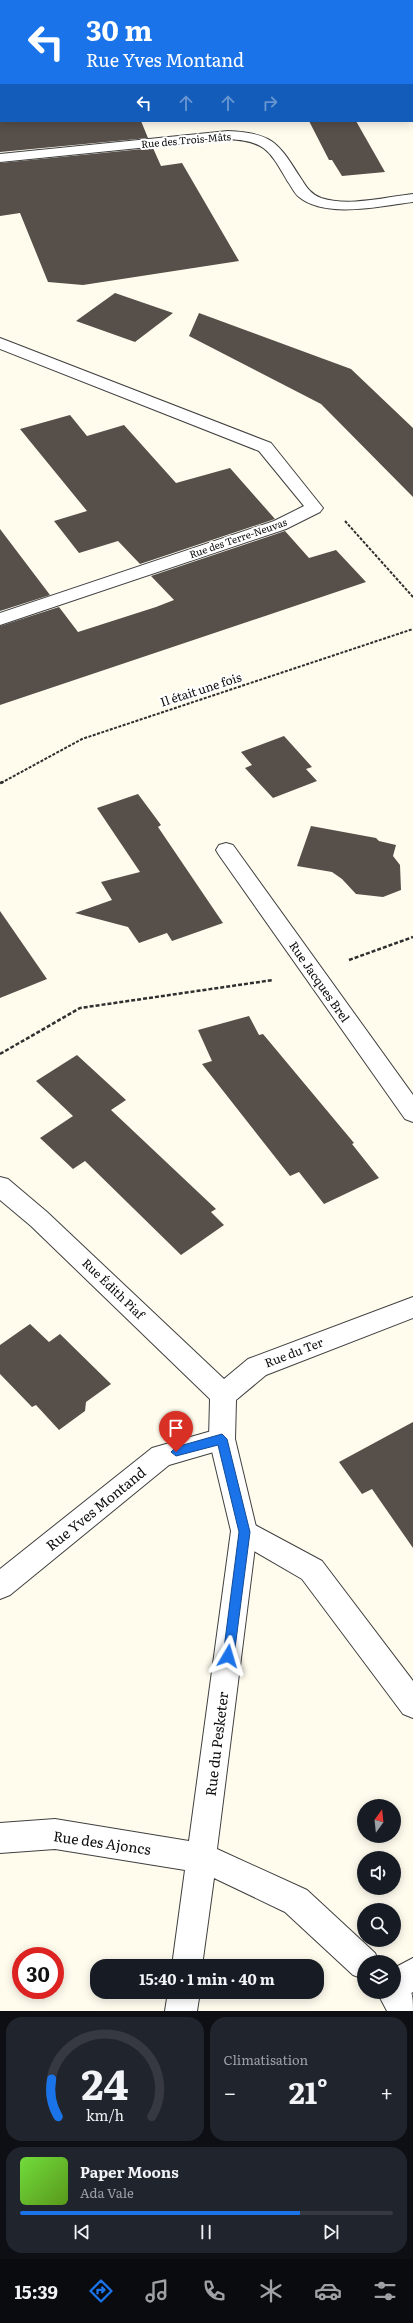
<!DOCTYPE html>
<html lang="fr">
<meta charset="utf-8">
<style>
:root{--surface:#171b24;--page:#20242c;--text:#f1f3f6;--muted:#9ea1a6;--line:#363941;--accent:#1a73e8}
body{margin:0;font-family:Literata,serif;background:var(--page);color:var(--text);height:100vh;display:flex;flex-direction:column;font-size:15px;white-space:nowrap}
*{box-sizing:border-box;margin:0}
p{font-size:13px;color:var(--muted)}
.icon{flex:none;width:22px;height:22px;fill:none;stroke:currentColor;stroke-width:2;stroke-linecap:round;stroke-linejoin:round}
.map{position:relative;height:2011px;overflow:hidden}
.side{display:flex;flex-direction:column;gap:6px;padding:6px;background:#0d0f14;flex:1}
.side>*{flex:none}
.hud{position:absolute;left:0px;top:0px;width:413px;height:122px;box-shadow:0 2px 10px #0003;background:#1a73e8;color:#fff;overflow:hidden}
.needle{width:26px;rotate:15deg}
.controls{position:absolute;left:357px;top:1799px;display:grid;gap:8px}
.controls a{display:grid;place-items:center;width:44px;height:44px;border-radius:50%;background:var(--surface);box-shadow:0 2px 10px #0003;font-size:20px}
.speed{position:absolute;left:12px;top:1947px;display:flex;gap:8px;font-size:20px;font-weight:700;text-align:center}
.speed>*{display:grid;place-content:center;width:52px;height:52px;border-radius:50%;background:var(--surface);box-shadow:0 2px 10px #0003;line-height:1}
.speed .limit{border:6px solid #d22;background:#fff;color:#111}
.pin{position:absolute;display:grid;place-items:center;width:34px;height:34px;color:#fff;margin:-41px -17px;border-radius:50% 50% 50% 0;rotate:-45deg;box-shadow:0 0 4px #0007}
.pin .icon{rotate:45deg}
.me{position:absolute;width:44px;margin:-22px;rotate:7deg;stroke-linejoin:round;filter:drop-shadow(0 0 3px #0008)}
.turn{display:flex;align-items:center;gap:14px;height:84px;padding:0 20px;font-size:18px}
.turn .icon{width:52px;height:52px;stroke-width:2.5}
.turn b{display:block;font-size:28px;line-height:34px}
.lanes{display:flex;align-items:center;height:38px;padding:0 20px;background:#0003;justify-content:center;gap:20px;direction:ltr}
.lanes .off{opacity:.35}
.big{font-size:30px;font-weight:700;line-height:1.1}
.side .card{flex:1;display:flex;flex-direction:column;justify-content:center;gap:6px;min-width:0;padding:0 14px;border-radius:16px;background:var(--page)}
.side .dial{align-items:center;gap:0}
.dial svg{height:104px;overflow:visible;fill:none;stroke:var(--line);stroke-width:7;stroke-linecap:round;text-anchor:middle}
.dial text{fill:var(--text);stroke:none}
.song{display:flex;align-items:center;gap:12px}
.cover{width:48px;height:48px;border-radius:6px;background:linear-gradient(135deg,hsl(100 70% 55%),hsl(90 70% 35%))}
.played{height:4px;border-radius:2px;background:linear-gradient(90deg,var(--accent) 75%,var(--line) 75%)}
.keys{display:flex;justify-content:space-around;direction:ltr}
.heat{display:flex;justify-content:space-between;align-items:center;font-size:22px;direction:ltr}
.side .tiles{flex:1;display:grid;gap:6px;grid-template-columns:1fr 1fr}
.card:last-child{grid-column:span 2}
.trip{position:absolute;left:90px;top:1959px;width:234px;height:40px;border-radius:16px;background:var(--surface);box-shadow:0 2px 10px #0003;font-weight:700;line-height:40px;text-align:center}
.dock{display:flex;height:64px;justify-content:space-around;align-items:center;background:#090b0e;color:var(--muted)}
.dock .icon{width:28px;height:28px}
.dock .current{color:var(--accent)}
.dock b{font-size:18px;color:var(--text)}
.map>svg:first-child{display:block}
.forest{fill:#b3d998}
.building{fill:#564f4a}
.lines{fill:none;stroke-linecap:round;stroke-linejoin:round}
.lane-casing{stroke:#404040;stroke-width:2}
.street-casing{stroke:#404040;stroke-width:2}
.path-far1{stroke:#2f2f2f;stroke-width:2;stroke-dasharray:3 1.5;stroke-linecap:butt}
.path{stroke:#2f2f2f;stroke-width:2.5;stroke-dasharray:4 2;stroke-linecap:butt}
.lane{fill:#fff;fill-rule:evenodd}
.street{fill:#fff;fill-rule:evenodd}
.route{fill:#1a73e8;stroke:#114b97}
.labels{text-anchor:middle;stroke-width:4;stroke-linejoin:round;paint-order:stroke}
.far-street-label{font-size:10px;fill:#0d0d0d;stroke:#fff}
.street-label{font-size:12px;fill:#0d0d0d;stroke:#fff}
.near-street-label{font-size:14px;fill:#0d0d0d;stroke:#fff}
</style>
<div class="map">
<svg width="413" height="2011" viewBox="0 0 413 2011">
<rect width="100%" height="100%" fill="#fffcee"/>
<path class="forest" d="M7,0H407L408,1H8Z"/>
<path class="building" d="M0,121H141L148,138L0,152Z
M309,121H356L385,172L342,176L332,160H329Z
M153,148L161,166L182,163L239,261L83,285L48,282L20,213L0,216V163Z
M115,293L173,313L135,342L76,321Z
M199,313L351,369L413,428V497L321,404L189,336Z
M70,415L87,436L124,425L176,483L230,468L275,519L140,564L118,541L79,553L54,521L87,511L20,429Z
M0,529L50,595L0,611Z
M285,531L309,558L336,550L366,582L0,705V626L59,607L78,632L156,607L174,600L151,576Z
M284,736L312,767L306,769L317,781L273,798L245,768L252,765L241,752Z
M138,794L161,825L158,827L223,923L172,941L167,933L139,943L128,927L75,913L112,900L101,882L140,872L97,808Z
M311,826L376,838L379,841L396,845L393,856L400,865L401,890L383,897L356,894L342,879L332,872L297,866Z
M0,911L47,979L0,998Z
M249,1016L259,1035L263,1034L354,1143L352,1144L379,1178L324,1204L299,1172L290,1176L202,1064L212,1061L198,1030Z
M77,1055L126,1100L111,1110L216,1209L211,1212L224,1225L181,1255L85,1161L73,1169L40,1138L73,1116L36,1081Z
M30,1324L49,1342L60,1334L111,1384L86,1402L85,1411L59,1430L36,1405L32,1407L0,1374V1345Z
M413,1422V1548L372,1489L362,1494L339,1462Z"/>
<g class="lines">
<g class="lane-casing">
<path id="lane" d="M222,1428L231,1431L235,1439L231,1447L169,1465L10,1595L0,1599V1569L152,1448Z
M244,1519L322,1561L413,1681V1718L403,1714L302,1579L235,1540L231,1531L235,1522Z
M413,1958V1992L394,2003L383,1998L381,1992H394V1968Z"/>
</g>
<g class="street-casing">
<path id="street" d="M228,131C274,133 278,143 302,180C307,188 311,194 321,198C349,207 385,197 413,194V202C381,206 326,219 299,197C294,193 292,187 288,182C270,151 266,141 228,139L0,162V154Z
M0,338L271,443L323,508L320,512L286,529L0,625V613L274,521L304,506L259,451L0,349Z
M226,843L233,845L413,1095V1122L405,1119L219,855L216,850L219,845Z
M0,1177L8,1179L47,1212L224,1379L248,1359L413,1297V1318L266,1375L236,1400L235,1439L257,1531L217,1849L307,1890L375,1953L379,1962H364V1979L353,1975L285,1912L214,1878L202,1966H172L185,1870L55,1849L0,1853V1823L55,1819L189,1841L231,1531L209,1439L210,1399L31,1226L0,1200Z
M394,1977C412,1984 413,1993 413,2011H387L377,1992H394Z
M168,1992H200L197,2011H165Z"/>
</g>
<path class="path-far1" d="M345,521L413,597
M1,783L82,739L413,629"/>
<path class="path" d="M0,783L3,782
M349,960L413,937
M0,1054L80,1008L273,980"/>
<use href="#lane" class="lane"/>
<use href="#street" class="street"/>
</g>
<path class="route" d="M222,1434L227,1439L250,1532L234,1656L232,1660L228,1661L224,1660L223,1656L239,1532L218,1445L176,1456L171,1452L176,1447Z"/>
<g class="labels">
<g class="far-street-label">
<text transform="translate(186 140) rotate(-5)" y="4">Rue des Trois-Mâts</text>
<text transform="translate(238 538) rotate(-19)" y="4">Rue des Terre-Neuvas</text>
</g>
<g class="street-label">
<text transform="translate(201 690) rotate(-18)" y="4">Il était une fois</text>
<text transform="translate(319 982) rotate(55)" y="4">Rue Jacques Brel</text>
<text transform="translate(113 1289) rotate(44)" y="4">Rue Édith Piaf</text>
<text transform="translate(294 1353) rotate(-21)" y="4">Rue du Ter</text>
</g>
<g class="near-street-label">
<text transform="translate(96 1509) rotate(-39)" y="5">Rue Yves Montand</text>
<text transform="translate(217 1744) rotate(-83)" y="5">Rue du Pesketer</text>
<text transform="translate(102 1843) rotate(8)" y="5">Rue des Ajoncs</text>
</g>
</g>
</svg>
<div class="controls">
<a><svg class="needle" viewBox="-14 -14 28 28"><path d="M0-13l5 13h-10z" fill="#e53935"/><path d="M0 13l5-13h-10z" fill="#9ea1a6"/></svg></a>
<a><svg class="icon" aria-label="sound" viewBox="0 0 24 24"><path d="M4 9h4l5-4v14l-5-4H4zM17 9q2 3 0 6"/></svg></a>
<a><svg class="icon" aria-label="search" viewBox="0 0 24 24"><circle cx="10" cy="10" r="6"/><path d="M15 15l6 6"/></svg></a>
<a><svg class="icon" aria-label="layers" viewBox="0 0 24 24"><path d="M12 4l9 5-9 5-9-5zM3 14l9 5 9-5"/></svg></a>
</div>
<div class="speed"><div class="limit">30</div></div>
<div class="pin" style="left:176px;top:1452px;background:#d93025"><svg class="icon" aria-label="arrive" viewBox="0 0 24 24"><path d="M6 21V4h12l-3 4 3 4H6"/></svg></div>
<svg class="me" style="left:228px;top:1656px" viewBox="-20 -20 40 40"><path d="M0-17L14 15 0 8-14 15z" fill="#1a73e8" stroke="#fff" stroke-width="4"/></svg>
<div class="trip">15:40 · 1 min · 40 m</div>
<div class="hud">
<div class="turn"><svg class="icon" aria-label="left" viewBox="0 0 24 24"><path d="M17 20v-9H6M10 6l-5 5 5 5"/></svg><div><b>30 m</b>Rue Yves Montand</div></div>
<div class="lanes"><svg class="icon" aria-label="left" viewBox="0 0 24 24"><path d="M17 20v-9H6M10 6l-5 5 5 5"/></svg><svg class="icon off" aria-label="ahead" viewBox="0 0 24 24"><path d="M12 20V5M6 11l6-6 6 6"/></svg><svg class="icon off" aria-label="ahead" viewBox="0 0 24 24"><path d="M12 20V5M6 11l6-6 6 6"/></svg><svg class="icon off" aria-label="right" viewBox="0 0 24 24"><path d="M7 20v-9h11M14 6l5 5-5 5"/></svg></div>
</div>
</div>
<section class="side">
<div class="tiles">
<div class="card dial"><svg viewBox="0 0 100 80">
<path d="M14 69A42 42 0 1 1 86 69"/>
<path d="M14 69A42 42 0 0 1 9 40" stroke="#1a73e8"/>
<text x="50" y="56" font-size="32" font-weight="700">24</text>
<text x="50" y="72" font-size="11">km/h</text>
</svg></div>
<div class="card"><p>Climatisation</p>
<div class="heat"><a>−</a><b class="big">21°</b><a>+</a></div>
</div>
<div class="card">
<div class="song"><i class="cover"></i><div><b>Paper Moons</b><p>Ada Vale</p></div></div>
<div class="played"></div>
<div class="keys"><svg class="icon" aria-label="previous" viewBox="0 0 24 24"><path d="M18 5L8 12l10 7zM5 5v14"/></svg><svg class="icon" aria-label="pause" viewBox="0 0 24 24"><path d="M8 5v14M16 5v14"/></svg><svg class="icon" aria-label="next" viewBox="0 0 24 24"><path d="M6 5l10 7-10 7zM19 5v14"/></svg></div>
</div>
</div>
</section>
<nav class="dock">
<b>15:39</b>
<svg class="icon current" aria-label="directions" viewBox="0 0 24 24"><path d="M12 3l9 9-9 9-9-9zM9 14v-3h6M13 9l2 2-2 2"/></svg>
<svg class="icon" aria-label="music" viewBox="0 0 24 24"><path d="M9 18V5l10-2v13"/><circle cx="6" cy="18" r="3"/><circle cx="16" cy="16" r="3"/></svg>
<svg class="icon" aria-label="phone" viewBox="0 0 24 24"><path d="M5 4h4l2 5-3 2q2 4 5 5l2-3 5 2v4C11 20 4 13 5 4z"/></svg>
<svg class="icon" aria-label="climate" viewBox="0 0 24 24"><path d="M12 3v18M4 7l16 10M4 17L20 7"/></svg>
<svg class="icon" aria-label="car" viewBox="0 0 24 24"><path d="M5 17H2v-5l4-1 3-4h7l3 4 3 1v5h-3M9 17h6M6 11h13"/><circle cx="7" cy="17" r="2"/><circle cx="17" cy="17" r="2"/></svg>
<svg class="icon" aria-label="filters" viewBox="0 0 24 24"><path d="M4 7h16M4 17h16"/><circle cx="9" cy="7" r="2"/><circle cx="15" cy="17" r="2"/></svg>
</nav>
